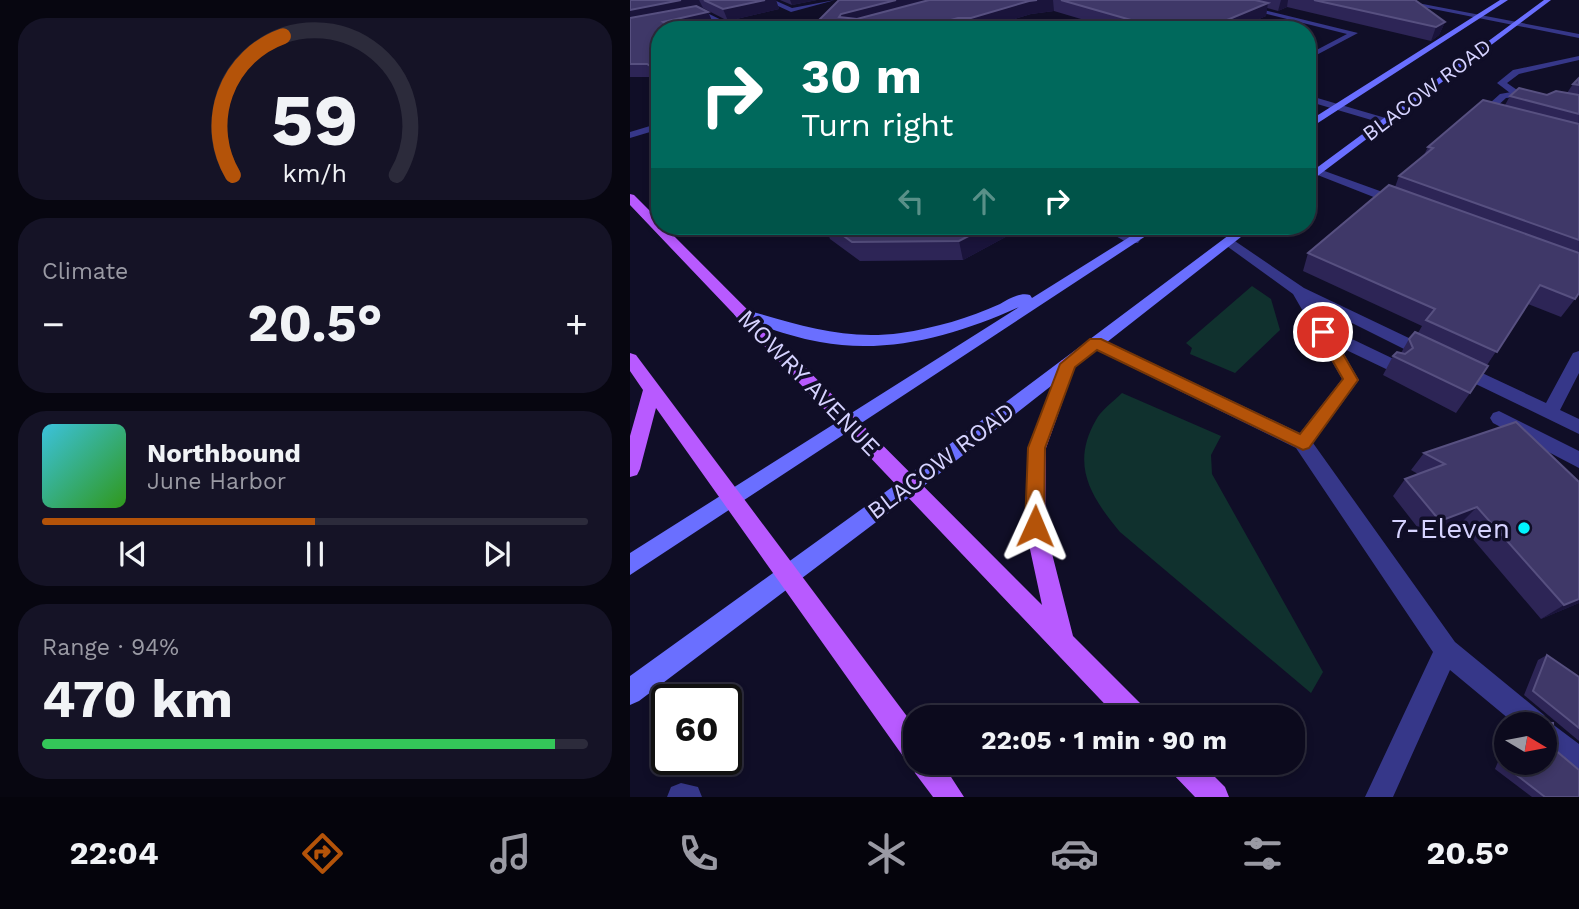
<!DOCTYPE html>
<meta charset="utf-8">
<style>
:root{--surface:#0c0a1d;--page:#151326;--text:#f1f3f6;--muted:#9a9aa4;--line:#2c2b3b;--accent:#b45309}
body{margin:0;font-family:"Work Sans",sans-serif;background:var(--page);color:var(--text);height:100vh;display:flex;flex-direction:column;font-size:26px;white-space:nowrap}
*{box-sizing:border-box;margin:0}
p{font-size:23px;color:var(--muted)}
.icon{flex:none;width:38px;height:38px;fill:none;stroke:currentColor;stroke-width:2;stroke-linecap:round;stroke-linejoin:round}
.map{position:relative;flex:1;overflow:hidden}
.drawer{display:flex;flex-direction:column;gap:18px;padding:18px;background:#070610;width:630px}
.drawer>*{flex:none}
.guide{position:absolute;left:21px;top:21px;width:665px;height:214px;border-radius:28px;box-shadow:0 4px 10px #0003,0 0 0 2px var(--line);background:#00695c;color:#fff;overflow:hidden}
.needle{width:46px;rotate:100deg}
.fabs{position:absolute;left:864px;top:712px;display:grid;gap:14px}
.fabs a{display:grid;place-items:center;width:63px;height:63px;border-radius:50%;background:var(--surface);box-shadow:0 4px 10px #0003,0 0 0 2px var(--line);font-size:35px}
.speed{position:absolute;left:21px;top:684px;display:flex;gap:14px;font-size:35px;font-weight:700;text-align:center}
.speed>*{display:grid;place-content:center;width:91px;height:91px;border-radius:50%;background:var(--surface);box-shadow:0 4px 10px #0003,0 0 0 2px var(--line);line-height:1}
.speed .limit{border:4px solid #111;border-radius:10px;background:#fff;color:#111}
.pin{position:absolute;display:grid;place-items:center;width:60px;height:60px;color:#fff;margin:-30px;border:4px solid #fff;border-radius:50%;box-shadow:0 2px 7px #0007}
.me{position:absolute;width:77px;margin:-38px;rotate:1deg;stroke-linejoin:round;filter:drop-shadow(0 0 5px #0008)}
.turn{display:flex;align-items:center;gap:24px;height:147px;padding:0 35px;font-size:32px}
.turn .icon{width:91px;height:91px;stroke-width:2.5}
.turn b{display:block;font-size:49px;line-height:60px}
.lanes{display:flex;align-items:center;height:66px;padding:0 35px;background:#0003;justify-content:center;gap:35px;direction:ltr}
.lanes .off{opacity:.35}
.big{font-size:52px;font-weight:700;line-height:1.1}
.drawer .widget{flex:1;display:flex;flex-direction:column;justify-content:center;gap:10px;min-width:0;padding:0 24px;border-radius:28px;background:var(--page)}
.drawer .dial{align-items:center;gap:0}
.dial svg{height:182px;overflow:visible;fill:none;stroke:var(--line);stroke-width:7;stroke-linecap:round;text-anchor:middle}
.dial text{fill:var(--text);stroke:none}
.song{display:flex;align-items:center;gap:21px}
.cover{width:84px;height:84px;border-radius:10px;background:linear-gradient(135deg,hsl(190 70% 55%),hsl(110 70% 35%))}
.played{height:7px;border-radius:4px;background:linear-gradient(90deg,var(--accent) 50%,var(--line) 50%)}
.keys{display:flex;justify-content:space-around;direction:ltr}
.heat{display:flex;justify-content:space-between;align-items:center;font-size:38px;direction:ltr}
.charge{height:10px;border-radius:5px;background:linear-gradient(90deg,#34c759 94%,var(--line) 0)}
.trip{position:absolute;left:273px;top:705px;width:402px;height:70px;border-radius:28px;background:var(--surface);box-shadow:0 4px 10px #0003,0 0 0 2px var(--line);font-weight:700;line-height:70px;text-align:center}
.dock{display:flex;height:112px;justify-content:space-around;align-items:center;background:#05040c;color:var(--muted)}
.dock .icon{width:49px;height:49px}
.dock .current{color:var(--accent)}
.dock b{font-size:32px;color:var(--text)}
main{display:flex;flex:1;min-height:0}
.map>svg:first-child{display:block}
.green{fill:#10312e}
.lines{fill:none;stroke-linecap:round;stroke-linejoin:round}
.service{fill:#363789;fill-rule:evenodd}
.minor{fill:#363789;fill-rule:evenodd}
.secondary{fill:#6a6fff;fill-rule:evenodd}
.primary{fill:#b85aff;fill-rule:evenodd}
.wall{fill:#2d2556}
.shaded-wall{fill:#1a143b}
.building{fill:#3f3868;stroke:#575080;stroke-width:2}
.route{fill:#b45309;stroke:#753606;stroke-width:2}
.poi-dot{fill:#00f3fe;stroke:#100e27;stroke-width:2.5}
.labels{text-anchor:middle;stroke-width:7;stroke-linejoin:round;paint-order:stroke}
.far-street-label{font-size:21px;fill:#d6d3ff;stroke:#100e27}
.street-label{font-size:24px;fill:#d6d3ff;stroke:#100e27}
.near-poi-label{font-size:28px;fill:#d6d3ff;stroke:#100e27;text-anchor:end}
</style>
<main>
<section class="drawer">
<div class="widget dial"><svg viewBox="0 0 100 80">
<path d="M14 69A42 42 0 1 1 86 69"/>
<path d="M14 69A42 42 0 0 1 36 8" stroke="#b45309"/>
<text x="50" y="56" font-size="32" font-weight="700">59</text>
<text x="50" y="72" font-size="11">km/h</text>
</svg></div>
<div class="widget"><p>Climate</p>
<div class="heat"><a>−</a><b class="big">20.5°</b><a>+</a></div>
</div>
<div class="widget">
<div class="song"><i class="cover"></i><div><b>Northbound</b><p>June Harbor</p></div></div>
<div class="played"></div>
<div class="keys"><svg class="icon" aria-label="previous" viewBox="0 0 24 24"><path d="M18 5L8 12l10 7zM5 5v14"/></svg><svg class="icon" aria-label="pause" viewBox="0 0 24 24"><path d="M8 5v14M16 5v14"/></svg><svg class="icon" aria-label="next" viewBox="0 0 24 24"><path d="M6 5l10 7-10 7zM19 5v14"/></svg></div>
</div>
<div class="widget"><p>Range · 94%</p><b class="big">470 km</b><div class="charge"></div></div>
</section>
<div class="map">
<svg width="949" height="797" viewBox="0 0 949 797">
<rect width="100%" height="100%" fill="#100e27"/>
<path class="green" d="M622,286L641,299L650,330L605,373L560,354L562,348L556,343Z
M492,393L591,436L581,455L582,474L693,672L681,693L490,532C461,497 440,465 466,420C471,410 484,401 492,393Z"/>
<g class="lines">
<path class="service" d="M135,0H144L162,8L205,0L161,12Z
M581,0H593L728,33L677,60V55L717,34Z
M75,12L108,28L109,30H99L72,15H54Z
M421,23L458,30L421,27L384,30Z
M887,91L949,105V111L887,97L876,98L862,111L866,114L864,116L850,112L870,94Z
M677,95L759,119L760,121L755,124L677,101Z
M30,123V129L0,138V132Z
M689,169L772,199L774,202L764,205L685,174V170Z
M468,226H484L510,240L508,243H498Z
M599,237L674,288L804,350L806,354L804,358H792L684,304L699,328L768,361L770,365L762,371L756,369L710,347L729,380L683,443L825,642L914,715L917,720L949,744V775L939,771L915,750V724H885L820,670L763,797H735L803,652L666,448L460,347L458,343L466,337L472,339L670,433L712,379L663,294L594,244L592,241Z
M949,351V373L930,410L949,419V434L823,373L821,369L829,363L835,365L916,403L943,353Z
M869,411L949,451V468L863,423L860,418L863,413Z"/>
<path class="minor" d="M758,0H772L949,34V38Z
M949,56V60L889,74L877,83L890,92V96H884L867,83L883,70Z
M51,783L68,787L72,797H37L41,787Z"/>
<path class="secondary" d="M870,0H878L677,130V122Z
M914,0H921L677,184V175Z
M517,226H531L0,575V553L389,307C327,335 258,355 190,342C161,337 134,326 107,318L104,314L107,310L112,309C168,324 212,341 271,333C305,328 339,318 370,304C379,299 390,292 400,295L402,298Z
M611,226H625L286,492L9,701L0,705V676L272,480Z"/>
<path class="primary" d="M0,194L4,195L30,221V226H34L412,605L395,526L398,448L430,364L432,360H444L446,364L416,448L415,526L443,636L516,709L520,718H488L0,205Z
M0,353L6,355L285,727V763H312L334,797H303L285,773L282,761L275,759L26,408L10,469L7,475L0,477V436L13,390L0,371Z
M538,763H571L595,787L599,797H565L542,773Z"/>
</g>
<path class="wall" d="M0,0H146L149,9L98,21L73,8L71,9L78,12L84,25L61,30H30V81L25,77H0Z
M150,0H187L162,5Z
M209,0H785L815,22L809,35L801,41L657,7L648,11L637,8L636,16L604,30H488L424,11L401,14L348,30H179Z
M949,78V293L945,299L931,317L898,304L857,365L840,393L826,413L753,375L763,356L771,353L779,339L788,333L792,326L673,271L678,253L765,187L769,176L794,155L798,147L875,105L880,96L917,95L937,93L943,84Z
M195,226H396L333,260L230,261L200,239Z
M794,453L949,482V603L911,619L830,524L795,537L763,496L775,479L788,474L781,470Z
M917,655L949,677V741L894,695L908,660Z
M892,722L923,723L924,749L949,770V797H902L865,769L877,740V763H915V724H884Z"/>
<path class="shaded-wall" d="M51,0H69L73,8L0,23V10Z
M133,0H146L149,9L98,21L93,9Z
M160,0H187L162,5Z
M266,0H318L215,27L209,17L211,14Z
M407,0H423L424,11L401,14L348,30H343L341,18L399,1Z
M651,0H658L657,7L648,11Z
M638,3L636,16L604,30H573Z
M78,12L84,25L61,30H37L33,22Z
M328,18L330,30H285Z
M815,22L809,35L801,41L806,27Z
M358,226H396L333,260L329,241Z
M847,507L830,524L795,537L810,521Z
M949,599V603L911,619L934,605Z"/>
<path class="building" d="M0,0H51L0,10Z
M74,0H135L93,9Z
M209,0H266L211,14L209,17L227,19L299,0H407L399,1L341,18H328L285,30H179Z
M431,0H625L638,3L573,30H536Z
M684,0H785L815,22L806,27Z
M66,6L78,12L33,22L45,30H30V69H25L17,64H0V18Z
M949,78V85L943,84Z
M889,88L917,95L926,91L949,95V114L880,96Z
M853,100L949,124V240L769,176L803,148L798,147Z
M759,185L949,253V293L945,299L910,285L867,352L796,320L805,309L678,253Z
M200,226H358L329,241L222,242Z
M785,332L858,366L840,393L763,356L767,352L775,354L783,348L779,339Z
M886,422L949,482V599L934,605L847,507L810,521L775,479L815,464L794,453Z
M917,655L949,677V728L903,691Z
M892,722L923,723L924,749L949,770V797H915L875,766L877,761V763H915V724H891Z"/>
<path class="route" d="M693,327L698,328L728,380L679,448L673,450L467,350L445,367L415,448L414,526L412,532L405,535L398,532L395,526L398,448L430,364L460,339H471L670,434L713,379L686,332Z"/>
<circle class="poi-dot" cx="894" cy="528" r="7"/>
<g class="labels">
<g class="far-street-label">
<text transform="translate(797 90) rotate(-37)" y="7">BLACOW ROAD</text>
</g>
<g class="street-label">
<text transform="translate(179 383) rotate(46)" y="8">MOWRY AVENUE</text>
<text transform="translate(311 461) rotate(-37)" y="8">BLACOW ROAD</text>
</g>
<g class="near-poi-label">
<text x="880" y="538">7-Eleven</text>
</g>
</g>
</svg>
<div class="fabs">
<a><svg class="needle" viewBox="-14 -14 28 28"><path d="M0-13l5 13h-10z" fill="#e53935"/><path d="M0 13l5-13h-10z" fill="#9a9aa4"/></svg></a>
</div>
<div class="speed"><div class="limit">60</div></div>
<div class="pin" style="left:693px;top:332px;background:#d93025"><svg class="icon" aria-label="arrive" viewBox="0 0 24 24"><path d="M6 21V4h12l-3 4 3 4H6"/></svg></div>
<svg class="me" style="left:405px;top:526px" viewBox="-20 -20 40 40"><path d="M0-17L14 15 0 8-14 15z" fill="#b45309" stroke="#fff" stroke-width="4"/></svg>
<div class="trip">22:05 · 1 min · 90 m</div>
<div class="guide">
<div class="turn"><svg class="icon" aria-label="right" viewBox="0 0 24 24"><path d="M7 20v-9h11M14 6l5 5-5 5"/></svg><div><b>30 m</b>Turn right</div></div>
<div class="lanes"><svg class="icon off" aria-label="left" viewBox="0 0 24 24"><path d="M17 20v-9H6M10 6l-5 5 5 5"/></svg><svg class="icon off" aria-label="ahead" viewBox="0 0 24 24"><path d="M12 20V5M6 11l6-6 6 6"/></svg><svg class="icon" aria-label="right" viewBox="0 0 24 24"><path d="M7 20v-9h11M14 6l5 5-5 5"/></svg></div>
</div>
</div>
</main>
<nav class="dock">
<b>22:04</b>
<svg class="icon current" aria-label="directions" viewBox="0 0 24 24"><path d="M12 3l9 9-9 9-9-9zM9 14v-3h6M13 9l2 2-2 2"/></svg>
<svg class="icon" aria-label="music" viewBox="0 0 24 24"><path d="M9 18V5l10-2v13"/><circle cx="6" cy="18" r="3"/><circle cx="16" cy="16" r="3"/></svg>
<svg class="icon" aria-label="phone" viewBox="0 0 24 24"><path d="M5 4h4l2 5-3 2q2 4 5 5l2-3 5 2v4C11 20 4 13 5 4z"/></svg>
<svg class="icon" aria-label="climate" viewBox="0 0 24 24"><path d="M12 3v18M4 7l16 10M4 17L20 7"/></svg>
<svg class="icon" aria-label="car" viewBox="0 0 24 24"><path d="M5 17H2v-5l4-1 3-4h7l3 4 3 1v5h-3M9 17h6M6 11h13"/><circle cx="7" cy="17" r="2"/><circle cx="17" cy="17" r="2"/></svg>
<svg class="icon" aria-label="filters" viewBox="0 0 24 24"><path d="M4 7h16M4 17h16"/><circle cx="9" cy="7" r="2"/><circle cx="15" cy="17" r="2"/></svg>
<b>20.5°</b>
</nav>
